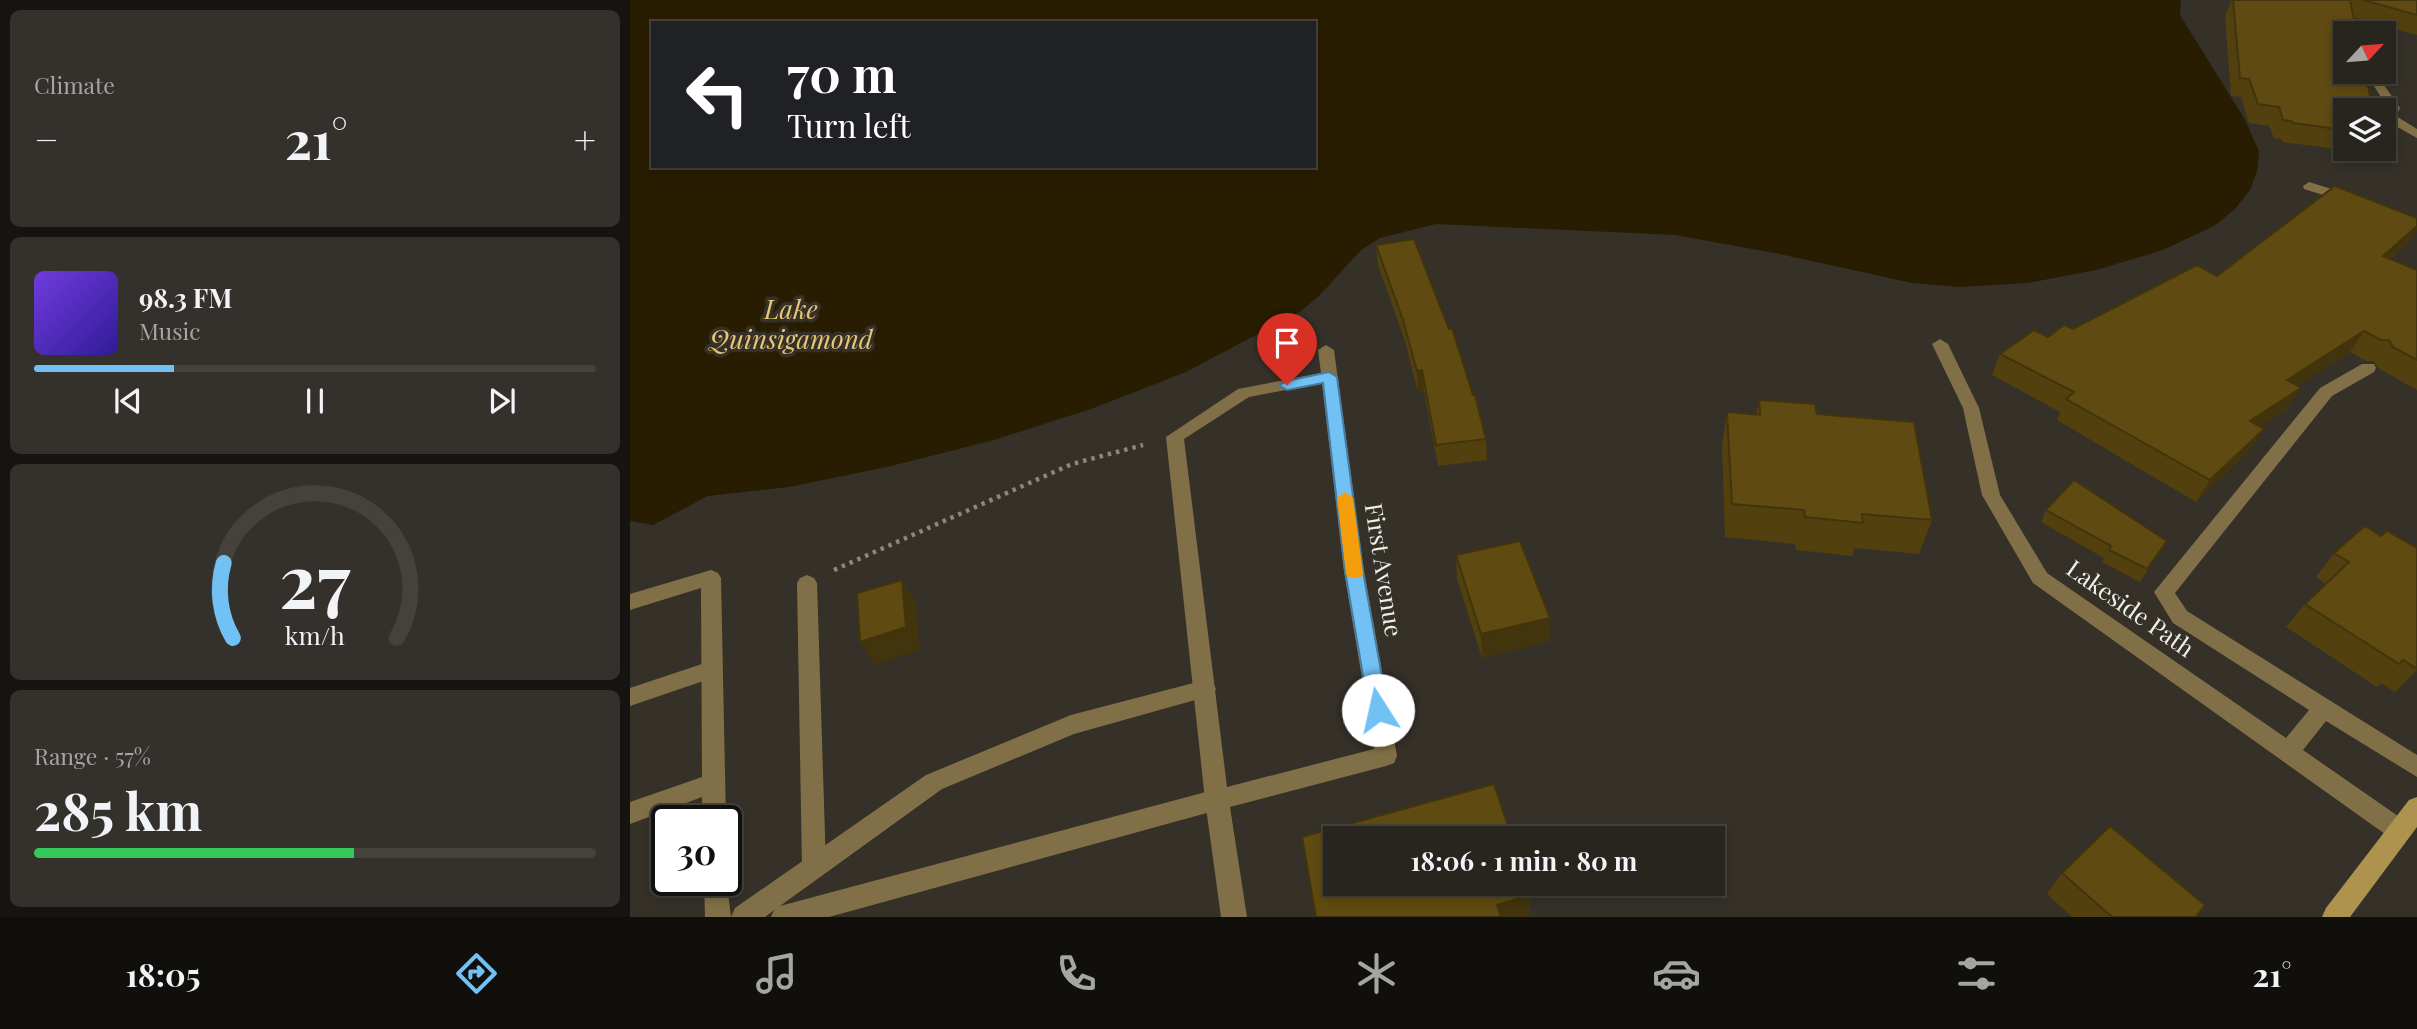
<!DOCTYPE html>
<meta charset="utf-8">
<style>
:root{--surface:#28251f;--page:#34312c;--text:#f1f3f6;--muted:#a5a5a4;--line:#44423d;--accent:#71c1f5}
body{margin:0;font-family:"Playfair Display",serif;background:var(--page);color:var(--text);height:100vh;display:flex;flex-direction:column;font-size:26px;white-space:nowrap}
*{box-sizing:border-box;margin:0}
p{font-size:23px;color:var(--muted)}
.icon{flex:none;width:38px;height:38px;fill:none;stroke:currentColor;stroke-width:2;stroke-linecap:round;stroke-linejoin:round}
.map{position:relative;flex:1;overflow:hidden}
.drawer{display:flex;flex-direction:column;gap:10px;padding:10px;background:#161411;width:630px}
.drawer>*{flex:none}
.top-card{position:absolute;left:21px;top:21px;width:665px;height:147px;border-radius:0px;box-shadow:0 4px 10px #0003,0 0 0 2px var(--line);background:#202124;color:#fff;overflow:hidden}
.needle{width:46px;rotate:64deg}
.buttons{position:absolute;left:1703px;top:21px;display:grid;gap:14px}
.buttons a{display:grid;place-items:center;width:63px;height:63px;border-radius:0px;background:var(--surface);box-shadow:0 4px 10px #0003,0 0 0 2px var(--line);font-size:35px}
.speed{position:absolute;left:21px;top:805px;display:flex;gap:14px;font-size:35px;font-weight:700;text-align:center}
.speed>*{display:grid;place-content:center;width:91px;height:91px;border-radius:50%;background:var(--surface);box-shadow:0 4px 10px #0003,0 0 0 2px var(--line);line-height:1}
.speed .limit{border:4px solid #111;border-radius:10px;background:#fff;color:#111}
.pin{position:absolute;display:grid;place-items:center;width:60px;height:60px;color:#fff;margin:-72px -30px;border-radius:50% 50% 50% 0;rotate:-45deg;box-shadow:0 0 7px #0007}
.pin .icon{rotate:45deg}
.me{position:absolute;width:77px;margin:-38px;rotate:350deg;stroke-linejoin:round;filter:drop-shadow(0 0 5px #0008)}
.turn{display:flex;align-items:center;gap:24px;height:147px;padding:0 21px;font-size:32px}
.turn .icon{width:91px;height:91px;stroke-width:2.5}
.turn b{display:block;font-size:49px;line-height:60px}
.big{font-size:52px;font-weight:700;line-height:1.1}
.drawer .widget{flex:1;display:flex;flex-direction:column;justify-content:center;gap:10px;min-width:0;padding:0 24px;border-radius:10px;background:var(--page)}
.drawer .dial{align-items:center;gap:0}
.dial svg{height:182px;overflow:visible;fill:none;stroke:var(--line);stroke-width:7;stroke-linecap:round;text-anchor:middle}
.dial text{fill:var(--text);stroke:none}
.song{display:flex;align-items:center;gap:21px}
.cover{width:84px;height:84px;border-radius:10px;background:linear-gradient(135deg,hsl(260 70% 55%),hsl(250 70% 35%))}
.played{height:7px;border-radius:4px;background:linear-gradient(90deg,var(--accent) 25%,var(--line) 25%)}
.keys{display:flex;justify-content:space-around;direction:ltr}
.heat{display:flex;justify-content:space-between;align-items:center;font-size:38px;direction:ltr}
.charge{height:10px;border-radius:5px;background:linear-gradient(90deg,#34c759 57%,var(--line) 0)}
.trip{position:absolute;left:693px;top:826px;width:402px;height:70px;border-radius:0px;background:var(--surface);box-shadow:0 4px 10px #0003,0 0 0 2px var(--line);font-weight:700;line-height:70px;text-align:center}
.tab-bar{display:flex;height:112px;justify-content:space-around;align-items:center;background:#100f0c;color:var(--muted)}
.tab-bar .icon{width:49px;height:49px}
.tab-bar .selected{color:var(--accent)}
.tab-bar b{font-size:32px;color:var(--text)}
main{display:flex;flex:1;min-height:0}
.map>svg:first-child{display:block}
.water{fill:#281d01;fill-rule:evenodd}
.lines{fill:none;stroke-linecap:round;stroke-linejoin:round}
.path{stroke:#8a8780;stroke-width:4.5;stroke-dasharray:3.5 5;stroke-linecap:butt}
.lane{fill:#817047;fill-rule:evenodd}
.street{fill:#817047;fill-rule:evenodd}
.secondary{fill:#ae934e;fill-rule:evenodd}
.wall{fill:#52400f}
.shaded-wall{fill:#42340c}
.building{fill:#5f4b11;stroke:#42340c;stroke-width:2}
.route{fill:#71c1f5;stroke:#497d9f;stroke-width:2}
.slow{fill:#f59e0b}
.labels{text-anchor:middle;stroke-width:7;stroke-linejoin:round;paint-order:stroke}
.street-label{font-size:24px;fill:#f0eee8;stroke:#353129}
.water-label{font-size:26px;font-style:italic;fill:#e7c674;stroke:#353129}
</style>
<main>
<section class="drawer">
<div class="widget"><p>Climate</p>
<div class="heat"><a>−</a><b class="big">21°</b><a>+</a></div>
</div>
<div class="widget">
<div class="song"><i class="cover"></i><div><b>98.3 FM</b><p>Music</p></div></div>
<div class="played"></div>
<div class="keys"><svg class="icon" aria-label="previous" viewBox="0 0 24 24"><path d="M18 5L8 12l10 7zM5 5v14"/></svg><svg class="icon" aria-label="pause" viewBox="0 0 24 24"><path d="M8 5v14M16 5v14"/></svg><svg class="icon" aria-label="next" viewBox="0 0 24 24"><path d="M6 5l10 7-10 7zM19 5v14"/></svg></div>
</div>
<div class="widget dial"><svg viewBox="0 0 100 80">
<path d="M14 69A42 42 0 1 1 86 69"/>
<path d="M14 69A42 42 0 0 1 10 36" stroke="#71c1f5"/>
<text x="50" y="56" font-size="32" font-weight="700">27</text>
<text x="50" y="72" font-size="11">km/h</text>
</svg></div>
<div class="widget"><p>Range · 57%</p><b class="big">285 km</b><div class="charge"></div></div>
</section>
<div class="map">
<svg width="1787" height="917" viewBox="0 0 1787 917">
<rect width="100%" height="100%" fill="#353129"/>
<path class="water" d="M0,0H1551L1550,15L1614,118L1629,151L1627,171L1620,190L1605,209L1584,226L1533,250L1466,270L1398,283L1330,287L1282,283L1145,253L1045,235L806,224L750,238L731,250L689,296L671,311L556,372L461,409L364,440L257,467L159,487L78,496L23,525L0,521ZM23,23H684V166H23Z"/>
<g class="lines">
<path class="path" d="M204,570L442,464L513,445"/>
<path class="lane" d="M81,570L88,573L91,578L96,821H72V797L0,824V802L72,777L71,588L0,610V594Z
M575,680L583,683L586,689L583,695L444,734L312,789L150,906L587,789L595,792L599,800L595,808L199,917H141L144,910L135,917H101L105,908L296,775L441,715Z
M96,875L101,917H75L74,880H96Z"/>
<path class="street" d="M1735,72H1745L1770,108L1766,116L1787,129V138L1755,120L1754,116L1758,108Z
M1679,182L1724,196L1726,199L1719,203L1674,189L1673,186Z
M1310,339L1318,344L1349,408L1370,495L1417,573L1656,738L1679,710L1543,623L1524,592L1690,388L1732,364H1744L1746,368L1744,372L1702,396L1545,593L1557,611L1787,755V777L1696,721L1673,750L1778,823L1782,831L1778,839L1770,842L1762,839L1403,583L1352,495L1333,408L1302,344Z
M696,345L704,350L734,571L767,756L764,763L756,766L600,807L617,917H591L575,800L536,437L608,389L691,373L688,350ZM692,383L714,571L744,749L597,787L554,439L619,397Z
M177,575L184,578L187,583L196,867L193,875L184,879L175,875L172,867L167,583L170,578Z
M81,661L88,664L91,670L88,676L0,706V688Z"/>
<path class="secondary" d="M1787,797V827L1720,917H1692L1696,908L1779,800Z"/>
</g>
<path class="wall" d="M1602,0H1787V35L1723,17L1715,110V149H1739L1737,153L1653,142L1651,139L1644,138L1639,126L1619,123L1611,97L1601,96L1595,16Z
M1780,241L1760,259L1787,270V390L1748,368L1744,361H1736L1720,352L1667,386L1657,409L1630,427L1620,450L1566,502L1427,420L1430,412L1362,375L1370,354L1443,329L1587,276Z
M746,245L856,439L857,460L808,466L794,391L788,392L775,341L748,265Z
M1129,400L1187,414L1302,520L1289,554L1225,548L1222,556L1166,550L1165,544L1095,537L1092,445L1097,412L1126,414Z
M1416,510L1529,553L1510,582L1472,562L1474,558L1411,522Z
M1751,536L1787,548V670L1765,692L1751,683L1747,687L1656,627L1675,604L1696,584L1686,577L1704,553Z
M826,555L920,641L852,658L827,579Z
M1432,873L1566,917H1442L1417,894Z"/>
<path class="shaded-wall" d="M1787,226V231L1780,241L1739,276L1753,256Z
M1734,331L1720,352L1643,402L1657,380Z
M792,370L794,391L788,392L787,371Z
M1671,388L1657,409L1606,443L1620,421Z
M1634,429L1620,450L1566,502L1580,480Z
M272,580L286,603L290,650L246,665L230,642Z
M920,618V641L852,658L851,634Z
M900,895V917H868L867,905Z"/>
<path class="building" d="M1603,0H1720L1727,33H1715V72H1735L1743,110H1715V130L1663,123L1661,121L1653,120L1649,107L1628,104L1619,79L1610,78Z
M1733,0H1787V15Z
M1705,186L1787,218V226L1753,256L1787,270V360L1763,347L1759,340H1751L1734,331L1657,380L1671,388L1620,421L1634,429L1580,480L1436,399L1444,392L1370,354L1404,330L1418,337L1434,325L1443,329L1567,265L1587,276Z
M784,239L819,329L822,328L843,395H845L856,439L806,445L792,370L787,371L773,320L746,245Z
M1129,400L1185,404L1187,414L1284,422L1302,520L1232,514L1233,523L1175,517L1174,510L1102,504L1097,412L1130,415Z
M1444,480L1537,541L1517,569L1479,550L1481,546L1416,510Z
M1735,526L1751,536L1757,531L1787,548V669L1773,660L1769,664L1675,604L1719,562L1704,553Z
M890,541L920,618L851,634L826,555Z
M272,580L276,627L230,642L227,593Z
M864,784L882,838H705V884H896L900,895L867,905L871,917H686L672,837Z
M1480,826L1575,905L1566,917H1482L1432,873Z"/>
<path class="route" d="M699,372L707,377L733,571L758,710L755,716L748,718L742,716L739,710L715,571L693,383L657,390L649,385L657,381Z"/>
<path class="slow" d="M715,492L723,498L733,573L731,578H718L716,573L707,498Z"/>
<g class="labels">
<g class="street-label">
<text transform="translate(753 570) rotate(81)" y="8">First Avenue</text>
<text transform="translate(1500 609) rotate(35)" y="8">Lakeside Path</text>
</g>
<g class="water-label">
<text x="161" y="319">Lake<tspan x="161" dy="30">Quinsigamond</tspan></text>
</g>
</g>
</svg>
<div class="buttons">
<a><svg class="needle" viewBox="-14 -14 28 28"><path d="M0-13l5 13h-10z" fill="#e53935"/><path d="M0 13l5-13h-10z" fill="#a5a5a4"/></svg></a>
<a><svg class="icon" aria-label="layers" viewBox="0 0 24 24"><path d="M12 4l9 5-9 5-9-5zM3 14l9 5 9-5"/></svg></a>
</div>
<div class="speed"><div class="limit">30</div></div>
<div class="pin" style="left:657px;top:385px;background:#d93025"><svg class="icon" aria-label="arrive" viewBox="0 0 24 24"><path d="M6 21V4h12l-3 4 3 4H6"/></svg></div>
<svg class="me" style="left:748px;top:710px" viewBox="-20 -20 40 40"><circle r="19" fill="#fff"/><path d="M0-13L10 11 0 6-10 11z" fill="#71c1f5"/></svg>
<div class="trip">18:06 · 1 min · 80 m</div>
<div class="top-card">
<div class="turn"><svg class="icon" aria-label="left" viewBox="0 0 24 24"><path d="M17 20v-9H6M10 6l-5 5 5 5"/></svg><div><b>70 m</b>Turn left</div></div>
</div>
</div>
</main>
<nav class="tab-bar">
<b>18:05</b>
<svg class="icon selected" aria-label="directions" viewBox="0 0 24 24"><path d="M12 3l9 9-9 9-9-9zM9 14v-3h6M13 9l2 2-2 2"/></svg>
<svg class="icon" aria-label="music" viewBox="0 0 24 24"><path d="M9 18V5l10-2v13"/><circle cx="6" cy="18" r="3"/><circle cx="16" cy="16" r="3"/></svg>
<svg class="icon" aria-label="phone" viewBox="0 0 24 24"><path d="M5 4h4l2 5-3 2q2 4 5 5l2-3 5 2v4C11 20 4 13 5 4z"/></svg>
<svg class="icon" aria-label="climate" viewBox="0 0 24 24"><path d="M12 3v18M4 7l16 10M4 17L20 7"/></svg>
<svg class="icon" aria-label="car" viewBox="0 0 24 24"><path d="M5 17H2v-5l4-1 3-4h7l3 4 3 1v5h-3M9 17h6M6 11h13"/><circle cx="7" cy="17" r="2"/><circle cx="17" cy="17" r="2"/></svg>
<svg class="icon" aria-label="filters" viewBox="0 0 24 24"><path d="M4 7h16M4 17h16"/><circle cx="9" cy="7" r="2"/><circle cx="15" cy="17" r="2"/></svg>
<b>21°</b>
</nav>
